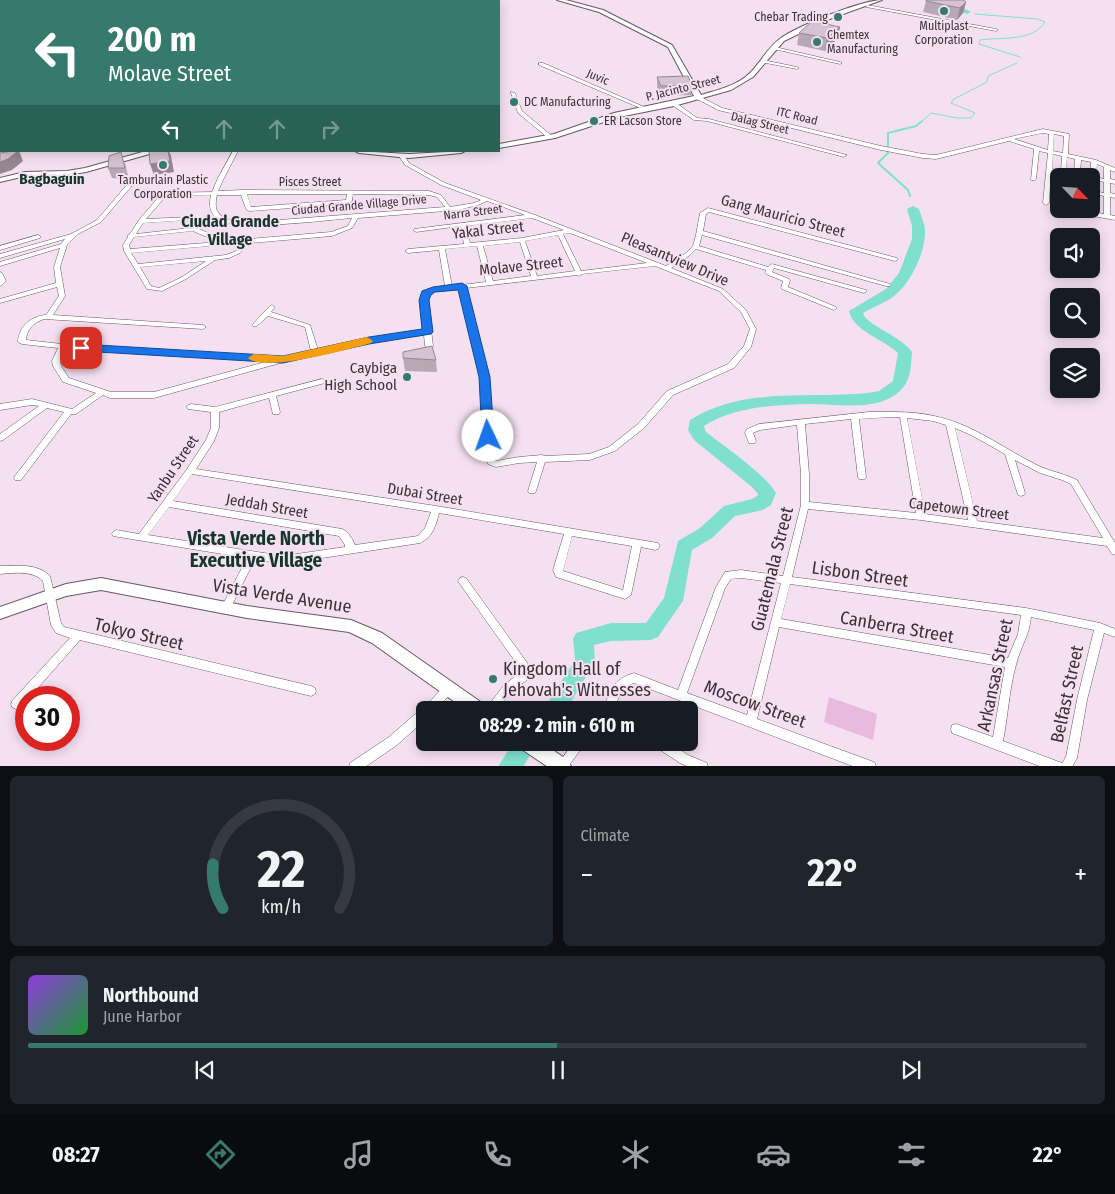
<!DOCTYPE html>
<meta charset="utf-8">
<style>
:root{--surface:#171b24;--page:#20242c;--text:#f1f3f6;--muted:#9ea1a6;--line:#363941;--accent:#357a6d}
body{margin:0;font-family:"Fira Sans Condensed",sans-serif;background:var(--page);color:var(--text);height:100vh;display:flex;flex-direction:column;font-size:19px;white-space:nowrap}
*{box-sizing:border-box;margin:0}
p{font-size:16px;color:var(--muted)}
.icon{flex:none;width:28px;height:28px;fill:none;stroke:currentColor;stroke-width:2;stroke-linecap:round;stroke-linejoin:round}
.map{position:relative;height:766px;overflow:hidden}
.drawer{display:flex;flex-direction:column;gap:10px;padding:10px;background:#0d0f14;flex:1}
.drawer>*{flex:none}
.hud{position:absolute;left:0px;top:0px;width:500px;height:152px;box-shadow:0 2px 12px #0003;background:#357a6d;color:#fff;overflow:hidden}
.needle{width:32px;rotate:115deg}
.buttons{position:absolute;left:1050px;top:168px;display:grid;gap:10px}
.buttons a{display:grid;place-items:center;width:50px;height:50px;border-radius:8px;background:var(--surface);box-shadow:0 2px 12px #0003;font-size:25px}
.speed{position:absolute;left:15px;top:686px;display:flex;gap:10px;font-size:25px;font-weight:700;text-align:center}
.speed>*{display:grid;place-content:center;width:65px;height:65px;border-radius:50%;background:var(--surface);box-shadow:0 2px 12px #0003;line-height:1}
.speed .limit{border:8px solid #d22;background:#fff;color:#111}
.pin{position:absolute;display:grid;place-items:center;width:42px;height:42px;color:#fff;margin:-21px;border-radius:10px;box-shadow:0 2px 8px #0006}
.me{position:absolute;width:55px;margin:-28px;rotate:357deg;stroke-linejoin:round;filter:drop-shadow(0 0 4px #0008)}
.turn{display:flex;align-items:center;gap:18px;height:105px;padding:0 25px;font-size:22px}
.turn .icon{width:65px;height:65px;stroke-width:2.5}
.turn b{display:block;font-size:35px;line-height:42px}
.lanes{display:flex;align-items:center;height:48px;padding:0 25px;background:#0003;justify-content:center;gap:25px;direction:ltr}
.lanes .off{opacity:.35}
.big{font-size:38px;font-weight:700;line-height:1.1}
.drawer .card{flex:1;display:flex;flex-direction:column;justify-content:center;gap:8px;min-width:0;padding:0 18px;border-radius:8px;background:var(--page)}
.drawer .dial{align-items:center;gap:0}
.dial svg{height:130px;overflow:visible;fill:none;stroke:var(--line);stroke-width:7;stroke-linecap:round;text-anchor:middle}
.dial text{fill:var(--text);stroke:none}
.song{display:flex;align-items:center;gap:15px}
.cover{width:60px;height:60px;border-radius:8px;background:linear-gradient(135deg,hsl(270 70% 55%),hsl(130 70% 35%))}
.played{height:5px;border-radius:2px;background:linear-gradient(90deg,var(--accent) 50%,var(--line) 50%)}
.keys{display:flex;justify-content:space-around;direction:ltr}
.heat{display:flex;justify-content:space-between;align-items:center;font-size:28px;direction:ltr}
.drawer .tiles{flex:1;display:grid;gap:10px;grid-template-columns:1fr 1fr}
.card:last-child{grid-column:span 2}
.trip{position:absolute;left:416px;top:701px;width:282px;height:50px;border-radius:8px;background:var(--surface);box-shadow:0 2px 12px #0003;font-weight:700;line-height:50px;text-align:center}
.menu{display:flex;height:80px;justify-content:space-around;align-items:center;background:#090b0e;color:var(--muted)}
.menu .icon{width:35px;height:35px}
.menu .current{color:var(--accent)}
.menu b{font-size:22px;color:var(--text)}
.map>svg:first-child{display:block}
.green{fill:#e7bade}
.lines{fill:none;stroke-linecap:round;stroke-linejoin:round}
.stream-far1{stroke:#80e0ce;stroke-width:1}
.stream{stroke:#80e0ce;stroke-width:2}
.river{fill:#80e0ce;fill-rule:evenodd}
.street-casing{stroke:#695766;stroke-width:1}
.secondary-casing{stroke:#695766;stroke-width:2}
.street{fill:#fff;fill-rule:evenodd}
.secondary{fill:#fff;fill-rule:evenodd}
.wall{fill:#b8a7b5}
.shaded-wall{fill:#968893}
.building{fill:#d6c2d2;stroke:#968893}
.route{fill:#1a73e8;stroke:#114b97}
.slow{fill:#f59e0b}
.poi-dot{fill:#357a6d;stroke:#f5e0f1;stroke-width:2}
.labels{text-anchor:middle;stroke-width:4;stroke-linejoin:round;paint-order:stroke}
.far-poi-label{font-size:12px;fill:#3a3238;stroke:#f5e0f1;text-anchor:start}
.far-street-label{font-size:12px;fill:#3a3238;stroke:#f5e0f1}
.far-quarter-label{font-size:15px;font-weight:bold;fill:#15352f;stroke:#f5e0f1}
.street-label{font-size:15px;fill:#3a3238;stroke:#f5e0f1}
.poi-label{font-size:15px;fill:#3a3238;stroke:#f5e0f1;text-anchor:end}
.neighbourhood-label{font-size:16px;font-weight:bold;fill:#15352f;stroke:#f5e0f1}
.near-street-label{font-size:18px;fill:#3a3238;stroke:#f5e0f1}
.near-poi-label{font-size:18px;fill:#3a3238;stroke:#f5e0f1;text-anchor:start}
.near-neighbourhood-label{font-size:19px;font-weight:bold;fill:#15352f;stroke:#f5e0f1}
</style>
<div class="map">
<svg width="1115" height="767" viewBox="0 0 1115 767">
<rect width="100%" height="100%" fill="#f5e0f1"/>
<path class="green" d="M829,697L877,714L873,740L824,722Z"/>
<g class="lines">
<path class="stream-far1" d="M975,14L1038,19L1045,22C1033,42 1000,37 980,40L979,44L1020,57
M921,122L931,113L957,118H971L975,113L951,103L954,99L987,82L988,76L1017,63"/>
<path class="stream" d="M910,196L908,190L878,163L888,153V133L916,126L922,121"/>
<path class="river" d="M944,0H952L956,4L971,12L967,14L950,8Z
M913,206L919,209C921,216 925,224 925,231C926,252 910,284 894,296C885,303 873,307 863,313C866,325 901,336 912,352C911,366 911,381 900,391C878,412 838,404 811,404C776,405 735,406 704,426L706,432C725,447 764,473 776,493L771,505L763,510L735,516L712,538L692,550L683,601L658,637L651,640L611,641L594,645L595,662L566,710H543L575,660L573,639L576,633L611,623H646L664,598L678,541L700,528L724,506L752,499L757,496L758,494L752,487L694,440L688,430L690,420C744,386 809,399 868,393L879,391L893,381L898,353C883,339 853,331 849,311L886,289L899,273L912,239V226L907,209Z
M513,742H538L523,767H498Z"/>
<g class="street-casing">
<path id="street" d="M312,0H316L315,1H311Z
M867,5L996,29L998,30L996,31L866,7Z
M775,47L840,62L842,63L840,64L774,49L773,48Z
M763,60L797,67L799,68L797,69L761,62V61Z
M539,63H543L649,109L645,110L539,65Z
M511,92L515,93L522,111L552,136V138H548L518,113L511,93Z
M697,97H701L722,108L881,146L923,154L936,155L1043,129L1069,134L1068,154L1096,160L1115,168V172L1110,170V179L1115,180V184L1110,183V193L1115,194V198L1110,197V215L1115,216V220L1065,211L1062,209H1073L1088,211V209H1091V162L1081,160L1080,174L1085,175L1086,176L1066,175V176H1060V174L1051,172L1050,183L1059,184V188L1050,186L1049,203L1046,205L1043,203L1048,153L1039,151L1036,179L1035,180H1031L1034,149L1009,141L936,159L923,158L881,150L718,110L697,99ZM1043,133L1049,134L1048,150L1014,139ZM1054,134L1064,136L1063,153L1053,151ZM1053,154L1062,156L1061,171L1052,169ZM1067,157L1075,159L1074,173L1066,171ZM1097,164L1104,167V179L1096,177ZM1096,180L1104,182V193L1095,191ZM1095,194L1104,196V214L1094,212Z
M672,103H676L697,118L709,119L847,155L844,157L707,121L694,120L672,105Z
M233,151H238L224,178L218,191L243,190L429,191L441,195L450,207L474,203L481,200L441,185L405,165L399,156L402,154L404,155L409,163L445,183L535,215L666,266L686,253L693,246L696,235L700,213L708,208L897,258L898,259L895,261L709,212L706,214L703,231L890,284L891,285L890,286H886L702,235L699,246L768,267L772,264L866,290L867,291L864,293L774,268L772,272L789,279L790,280L788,287L836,307L837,308L834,310L782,289L781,288L783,281L766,274L765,273L766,270L696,249L690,255L671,268L723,289L746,310L756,329L751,347L734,368L673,395L644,428L615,451L590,460L545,462L536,491L535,493H529L528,491L537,462L519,463L496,467L488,464L485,456L481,377L459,289L432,292L427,297L433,346L432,348H429L425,346L424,335L369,342L284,362L154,398H110L103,395L76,414H71L21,480H15L14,478L15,476L64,412L47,408L3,440L0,441V434L39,406L32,405L0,410V404L32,399L72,409L96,393L63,382L53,366L52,361L58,348L22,344L18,342C19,326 31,316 46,315L59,296L57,287L0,303V299L56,283L54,267L60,248L0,266V262L61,244L65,239L0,258V254L71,234L97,220L131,180H135L136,181L101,222L78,234L67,245L60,267L65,296L53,315L203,325L206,327L203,329L44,319C33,323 27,329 26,340L62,344L283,358L311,351L305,327L268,316L257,326H253L252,325L253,324L270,306L272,305L275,307L271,312L310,325L318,350L369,338L424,330L421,297L428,289L445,286L439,250L408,253L405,251L408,249L464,244L460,226L416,232L413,230L414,229L525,215L487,201L478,205L458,210L358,218L352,228L332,236L250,243L240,253L229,258L215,260L186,279L162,291L147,289L124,251L123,245L128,237L127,236L130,234L139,220L162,193L212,192L218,178ZM247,194H347L346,200L251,207ZM353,194L429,195L437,197L445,207L254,222C234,221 210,222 217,195H241L246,209L249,211L347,204L352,201ZM211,195C209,204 209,213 218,219C236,232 326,220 352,218L348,226L331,232L226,241L197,228L192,217L146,219L166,196ZM532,218L564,230L522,238L470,243L466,226ZM188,220L190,228L136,234L143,223ZM193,231L218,242L130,249L129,245L134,237ZM570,233L647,263L581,271L563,234ZM558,235L575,271L537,276L525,241ZM520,242L531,276L493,281L483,246ZM243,243L236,251L226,255L138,264L131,253ZM477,246L486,282L452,286L445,249ZM206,261L182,277L159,288L151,286L140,267ZM655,266L719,291L741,312L750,329L744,346L728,364L667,391L638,424L609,447L589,454L545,456L542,455L519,457L496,461L494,460L493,456L489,377L466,288L577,275L579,276L582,274ZM65,348L269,361L154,392H111L69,378L61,366L60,361Z
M1056,205L1059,206V209H1061L1054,208V206Z
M38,235L40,236V238L0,250V246Z
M0,272L2,273L6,281L2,285L0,286Z
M322,379L326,381L325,383L276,396L280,412L279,414H273L269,398L219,412V428L214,441L196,469L436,506L658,543L660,546L658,549L655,550L641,547L631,595L625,599L556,577L553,570L564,534L439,513C436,525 433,537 420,543L283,564L255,559L229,611L226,612L223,611L221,608L247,558L113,536L112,534L113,532L116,530L139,534L187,469L206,440L211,428V412L188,409L187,407L188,405L191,404L215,407ZM192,474L431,512L425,528L418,536L355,545C353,540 348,531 342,529L173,501ZM169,507L339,536L345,545V547L283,556L148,535ZM572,536L632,546L623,590L563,571Z
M869,412C891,412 913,411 934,416C974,424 1005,450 1041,467C1053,472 1066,474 1077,480L1115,543V555L1112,554L1107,546L921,520L808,509L792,577L1026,608L1100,623L1115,629V637L1104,633L1087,700L1077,758L1072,767H1042L952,733L951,729L952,725L956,724L993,737L1005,667L779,627L757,719L871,761L875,763L876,767H855L634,683C622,687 618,699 613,710H603C610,692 613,679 634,673L678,690L716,587L725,572L741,570L783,576L801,505V474L797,425L760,430L753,433L756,441L755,443H749L745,433L747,429L759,424ZM891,417H900L916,513L809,502V474L805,424L851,419L858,477L859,479H865L866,477L859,419ZM907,418L933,421L946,425L968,520L925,514ZM955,428L971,435L1005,454L1018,495L1021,496L1024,495L1025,493L1015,460L1040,473L1062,480L1071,484L1103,538L977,521ZM741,578L781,583L747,715L687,693L725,588L731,579ZM790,584L1021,615L1018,634L1008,658L781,619ZM1031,617L1094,630L1077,700L1066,757L1062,763L1003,741C1008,716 1009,690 1016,665C1020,648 1030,634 1031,617Z
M0,566C18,566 37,563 50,576L61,623L64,627L311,686L315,688L316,691L315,694L311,696L80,640L29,698H26V700L20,707L16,709L12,707L11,704L12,701L70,638L56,633L51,625L43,581C32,570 14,573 0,574Z
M463,577L466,578L533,671L531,677L512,691L497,710H485L504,685L522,671L460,584L458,581L460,578Z
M449,683L453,685L454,688L453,691L436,710H425V720L397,745L365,767H349L350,763L389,737L421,709L424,708L445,685Z
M574,742H586L568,767H556Z
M653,742H668L688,755L707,763L708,767H689L680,763L654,746Z"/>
</g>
<g class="secondary-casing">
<path id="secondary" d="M557,0H566L603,10L672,45L701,95C717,90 737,86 750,73C760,63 769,46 781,38C798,26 862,0 882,0L832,18L784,41L753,77L731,90L674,106L619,117L555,138L499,148V144L554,134L614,113L694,96L668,47L599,12Z
M0,30H1V34H0Z
M146,151H160L86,172L67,175L25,176L0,182V178L25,172L67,171L85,168Z
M355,151L409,154L465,151L461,153L409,158L359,153Z
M101,578L247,606L351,620L382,633L485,705L487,710H466L372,643L349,632L247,618L101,590L66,596L0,619V607L66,584Z
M518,742H541L569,761L571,767H548L520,748Z"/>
</g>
<use href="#street" class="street"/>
<use href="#secondary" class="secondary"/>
</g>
<path class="wall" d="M926,1L966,2L963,13L957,20L923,12Z
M840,27L837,39L825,51L797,45L799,33Z
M657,77L692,85L691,95L660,96L657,87Z
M125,163L129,179L112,178L108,168Z
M403,358L436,360L437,372L405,371Z"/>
<path class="shaded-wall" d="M966,2L963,13L957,20L960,8Z
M840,27L837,39L825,51L827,38Z
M18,151H19L23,161L12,170L0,174V162Z
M168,151H169L171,156L174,172L154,175L150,164Z"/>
<path class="building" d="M48,0H71L74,1H43Z
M926,0H963L966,2L960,8L926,1Z
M812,21L840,27L827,38L799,33Z
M688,76L692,85L661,86L657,77Z
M13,151H18L8,159L0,162V153Z
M149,151H168L170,161L150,164Z
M121,152L125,168H108L109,156Z
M432,346L436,360L403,358V352Z"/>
<path class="route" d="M462,283L467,286L490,377L494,436L488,440L482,436L479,377L458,290L435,292L431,295L429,300L433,332L431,334L369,344L283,363L81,351L75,348L81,344L283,356L369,337L422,329L419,300L422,291L433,287Z"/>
<path class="slow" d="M367,337L373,341L371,343C350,349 263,373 248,358L254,354L283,356Z"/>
<g class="poi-dot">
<circle cx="944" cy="11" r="5"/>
<circle cx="838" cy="17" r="5"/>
<circle cx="817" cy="42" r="5"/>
<circle cx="514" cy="102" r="5"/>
<circle cx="594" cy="121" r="5"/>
<circle cx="163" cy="165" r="5"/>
<circle cx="407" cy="377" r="5"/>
<circle cx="493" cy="679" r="5"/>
</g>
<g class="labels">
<g class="far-poi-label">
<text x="828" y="21" text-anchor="end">Chebar Trading</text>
<text x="944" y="30" text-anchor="middle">Multiplast<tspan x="944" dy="14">Corporation</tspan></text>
<text x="827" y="39">Chemtex<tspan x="827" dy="14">Manufacturing</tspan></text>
<text x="524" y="106">DC Manufacturing</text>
<text x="604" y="125">ER Lacson Store</text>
<text x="163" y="184" text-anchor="middle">Tamburlain Plastic<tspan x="163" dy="14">Corporation</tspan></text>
</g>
<g class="far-street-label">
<text transform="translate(598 77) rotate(23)" y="4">Juvic</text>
<text transform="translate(683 88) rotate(-14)" y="4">P. Jacinto Street</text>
<text transform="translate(797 116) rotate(14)" y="4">ITC Road</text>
<text transform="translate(760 123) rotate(14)" y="4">Dalag Street</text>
<text x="310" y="186">Pisces Street</text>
<text transform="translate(359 205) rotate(-5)" y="4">Ciudad Grande Village Drive</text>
<text transform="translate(473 212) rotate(-7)" y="4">Narra Street</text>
</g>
<g class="far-quarter-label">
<text x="52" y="184">Bagbaguin</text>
</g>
<g class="street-label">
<text transform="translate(783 216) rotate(15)" y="5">Gang Mauricio Street</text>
<text transform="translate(488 230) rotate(-6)" y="5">Yakal Street</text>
<text transform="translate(675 259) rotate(23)" y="5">Pleasantview Drive</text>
<text transform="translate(521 266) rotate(-6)" y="5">Molave Street</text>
<text transform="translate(173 469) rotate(-56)" y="5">Yanbu Street</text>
<text transform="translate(425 494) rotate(9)" y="5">Dubai Street</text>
<text transform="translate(267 506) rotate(10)" y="5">Jeddah Street</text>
<text transform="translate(959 509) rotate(7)" y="5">Capetown Street</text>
</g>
<g class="poi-label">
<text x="397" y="373">Caybiga<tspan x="397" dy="17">High School</tspan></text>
</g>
<g class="neighbourhood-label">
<text x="230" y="227">Ciudad Grande<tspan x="230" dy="18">Village</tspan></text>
</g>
<g class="near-street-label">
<text transform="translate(772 569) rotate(-76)" y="6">Guatemala Street</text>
<text transform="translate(860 574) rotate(8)" y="6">Lisbon Street</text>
<text transform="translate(282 596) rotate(9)" y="6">Vista Verde Avenue</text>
<text transform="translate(897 627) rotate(10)" y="6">Canberra Street</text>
<text transform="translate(139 634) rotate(13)" y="6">Tokyo Street</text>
<text transform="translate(995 675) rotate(-78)" y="6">Arkansas Street</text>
<text transform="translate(1067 694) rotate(-78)" y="6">Belfast Street</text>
<text transform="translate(755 704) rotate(20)" y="6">Moscow Street</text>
</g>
<g class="near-poi-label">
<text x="503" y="675">Kingdom Hall of<tspan x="503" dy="21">Jehovah's Witnesses</tspan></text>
</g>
<g class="near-neighbourhood-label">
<text x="256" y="545">Vista Verde North<tspan x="256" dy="22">Executive Village</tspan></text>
</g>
</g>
</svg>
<div class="buttons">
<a><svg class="needle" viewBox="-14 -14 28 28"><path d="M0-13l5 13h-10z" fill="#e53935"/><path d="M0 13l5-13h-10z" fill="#9ea1a6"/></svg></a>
<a><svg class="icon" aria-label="sound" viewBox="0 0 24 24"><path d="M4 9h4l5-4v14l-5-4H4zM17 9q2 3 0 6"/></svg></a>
<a><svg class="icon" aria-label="search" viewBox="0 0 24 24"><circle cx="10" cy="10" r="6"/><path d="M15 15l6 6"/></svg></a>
<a><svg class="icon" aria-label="layers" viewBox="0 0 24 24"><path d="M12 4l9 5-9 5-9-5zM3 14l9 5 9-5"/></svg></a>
</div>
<div class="speed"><div class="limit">30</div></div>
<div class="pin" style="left:81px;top:348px;background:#d93025"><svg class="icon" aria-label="arrive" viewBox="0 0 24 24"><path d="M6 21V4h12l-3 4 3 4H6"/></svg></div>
<svg class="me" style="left:488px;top:436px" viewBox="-20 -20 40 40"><circle r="19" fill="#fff"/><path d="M0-13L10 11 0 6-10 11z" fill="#1a73e8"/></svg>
<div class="trip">08:29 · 2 min · 610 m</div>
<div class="hud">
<div class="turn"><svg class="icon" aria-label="left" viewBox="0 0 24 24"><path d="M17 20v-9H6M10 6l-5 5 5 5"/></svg><div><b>200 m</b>Molave Street</div></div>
<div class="lanes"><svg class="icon" aria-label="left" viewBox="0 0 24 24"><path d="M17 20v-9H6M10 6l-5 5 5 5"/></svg><svg class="icon off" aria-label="ahead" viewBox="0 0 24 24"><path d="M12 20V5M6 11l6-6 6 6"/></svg><svg class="icon off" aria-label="ahead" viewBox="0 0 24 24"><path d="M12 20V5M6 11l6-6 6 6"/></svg><svg class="icon off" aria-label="right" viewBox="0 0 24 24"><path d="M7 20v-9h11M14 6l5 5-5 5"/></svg></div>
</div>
</div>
<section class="drawer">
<div class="tiles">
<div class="card dial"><svg viewBox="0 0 100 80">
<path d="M14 69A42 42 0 1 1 86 69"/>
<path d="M14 69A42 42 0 0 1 8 42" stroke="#357a6d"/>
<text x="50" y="56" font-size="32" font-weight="700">22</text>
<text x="50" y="72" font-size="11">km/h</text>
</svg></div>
<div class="card"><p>Climate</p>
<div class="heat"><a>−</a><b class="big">22°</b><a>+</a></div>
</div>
<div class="card">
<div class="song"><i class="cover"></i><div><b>Northbound</b><p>June Harbor</p></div></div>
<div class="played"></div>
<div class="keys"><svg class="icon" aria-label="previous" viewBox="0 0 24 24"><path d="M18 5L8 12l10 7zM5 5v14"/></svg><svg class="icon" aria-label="pause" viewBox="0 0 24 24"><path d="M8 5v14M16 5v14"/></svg><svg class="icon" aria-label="next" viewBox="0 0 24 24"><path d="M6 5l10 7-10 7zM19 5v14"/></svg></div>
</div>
</div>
</section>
<nav class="menu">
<b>08:27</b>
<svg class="icon current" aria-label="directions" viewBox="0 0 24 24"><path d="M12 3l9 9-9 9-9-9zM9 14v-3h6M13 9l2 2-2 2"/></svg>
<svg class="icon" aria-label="music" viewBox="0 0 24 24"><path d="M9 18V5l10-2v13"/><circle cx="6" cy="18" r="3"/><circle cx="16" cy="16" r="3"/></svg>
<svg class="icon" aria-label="phone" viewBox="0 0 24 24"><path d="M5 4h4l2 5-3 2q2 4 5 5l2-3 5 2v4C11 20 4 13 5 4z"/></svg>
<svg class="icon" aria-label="climate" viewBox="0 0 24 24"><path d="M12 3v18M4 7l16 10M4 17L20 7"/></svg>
<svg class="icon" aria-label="car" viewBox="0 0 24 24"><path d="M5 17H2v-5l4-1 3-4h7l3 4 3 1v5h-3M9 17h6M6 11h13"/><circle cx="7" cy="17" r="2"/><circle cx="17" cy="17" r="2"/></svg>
<svg class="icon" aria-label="filters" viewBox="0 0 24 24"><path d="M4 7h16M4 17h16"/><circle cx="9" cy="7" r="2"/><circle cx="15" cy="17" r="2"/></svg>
<b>22°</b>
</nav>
